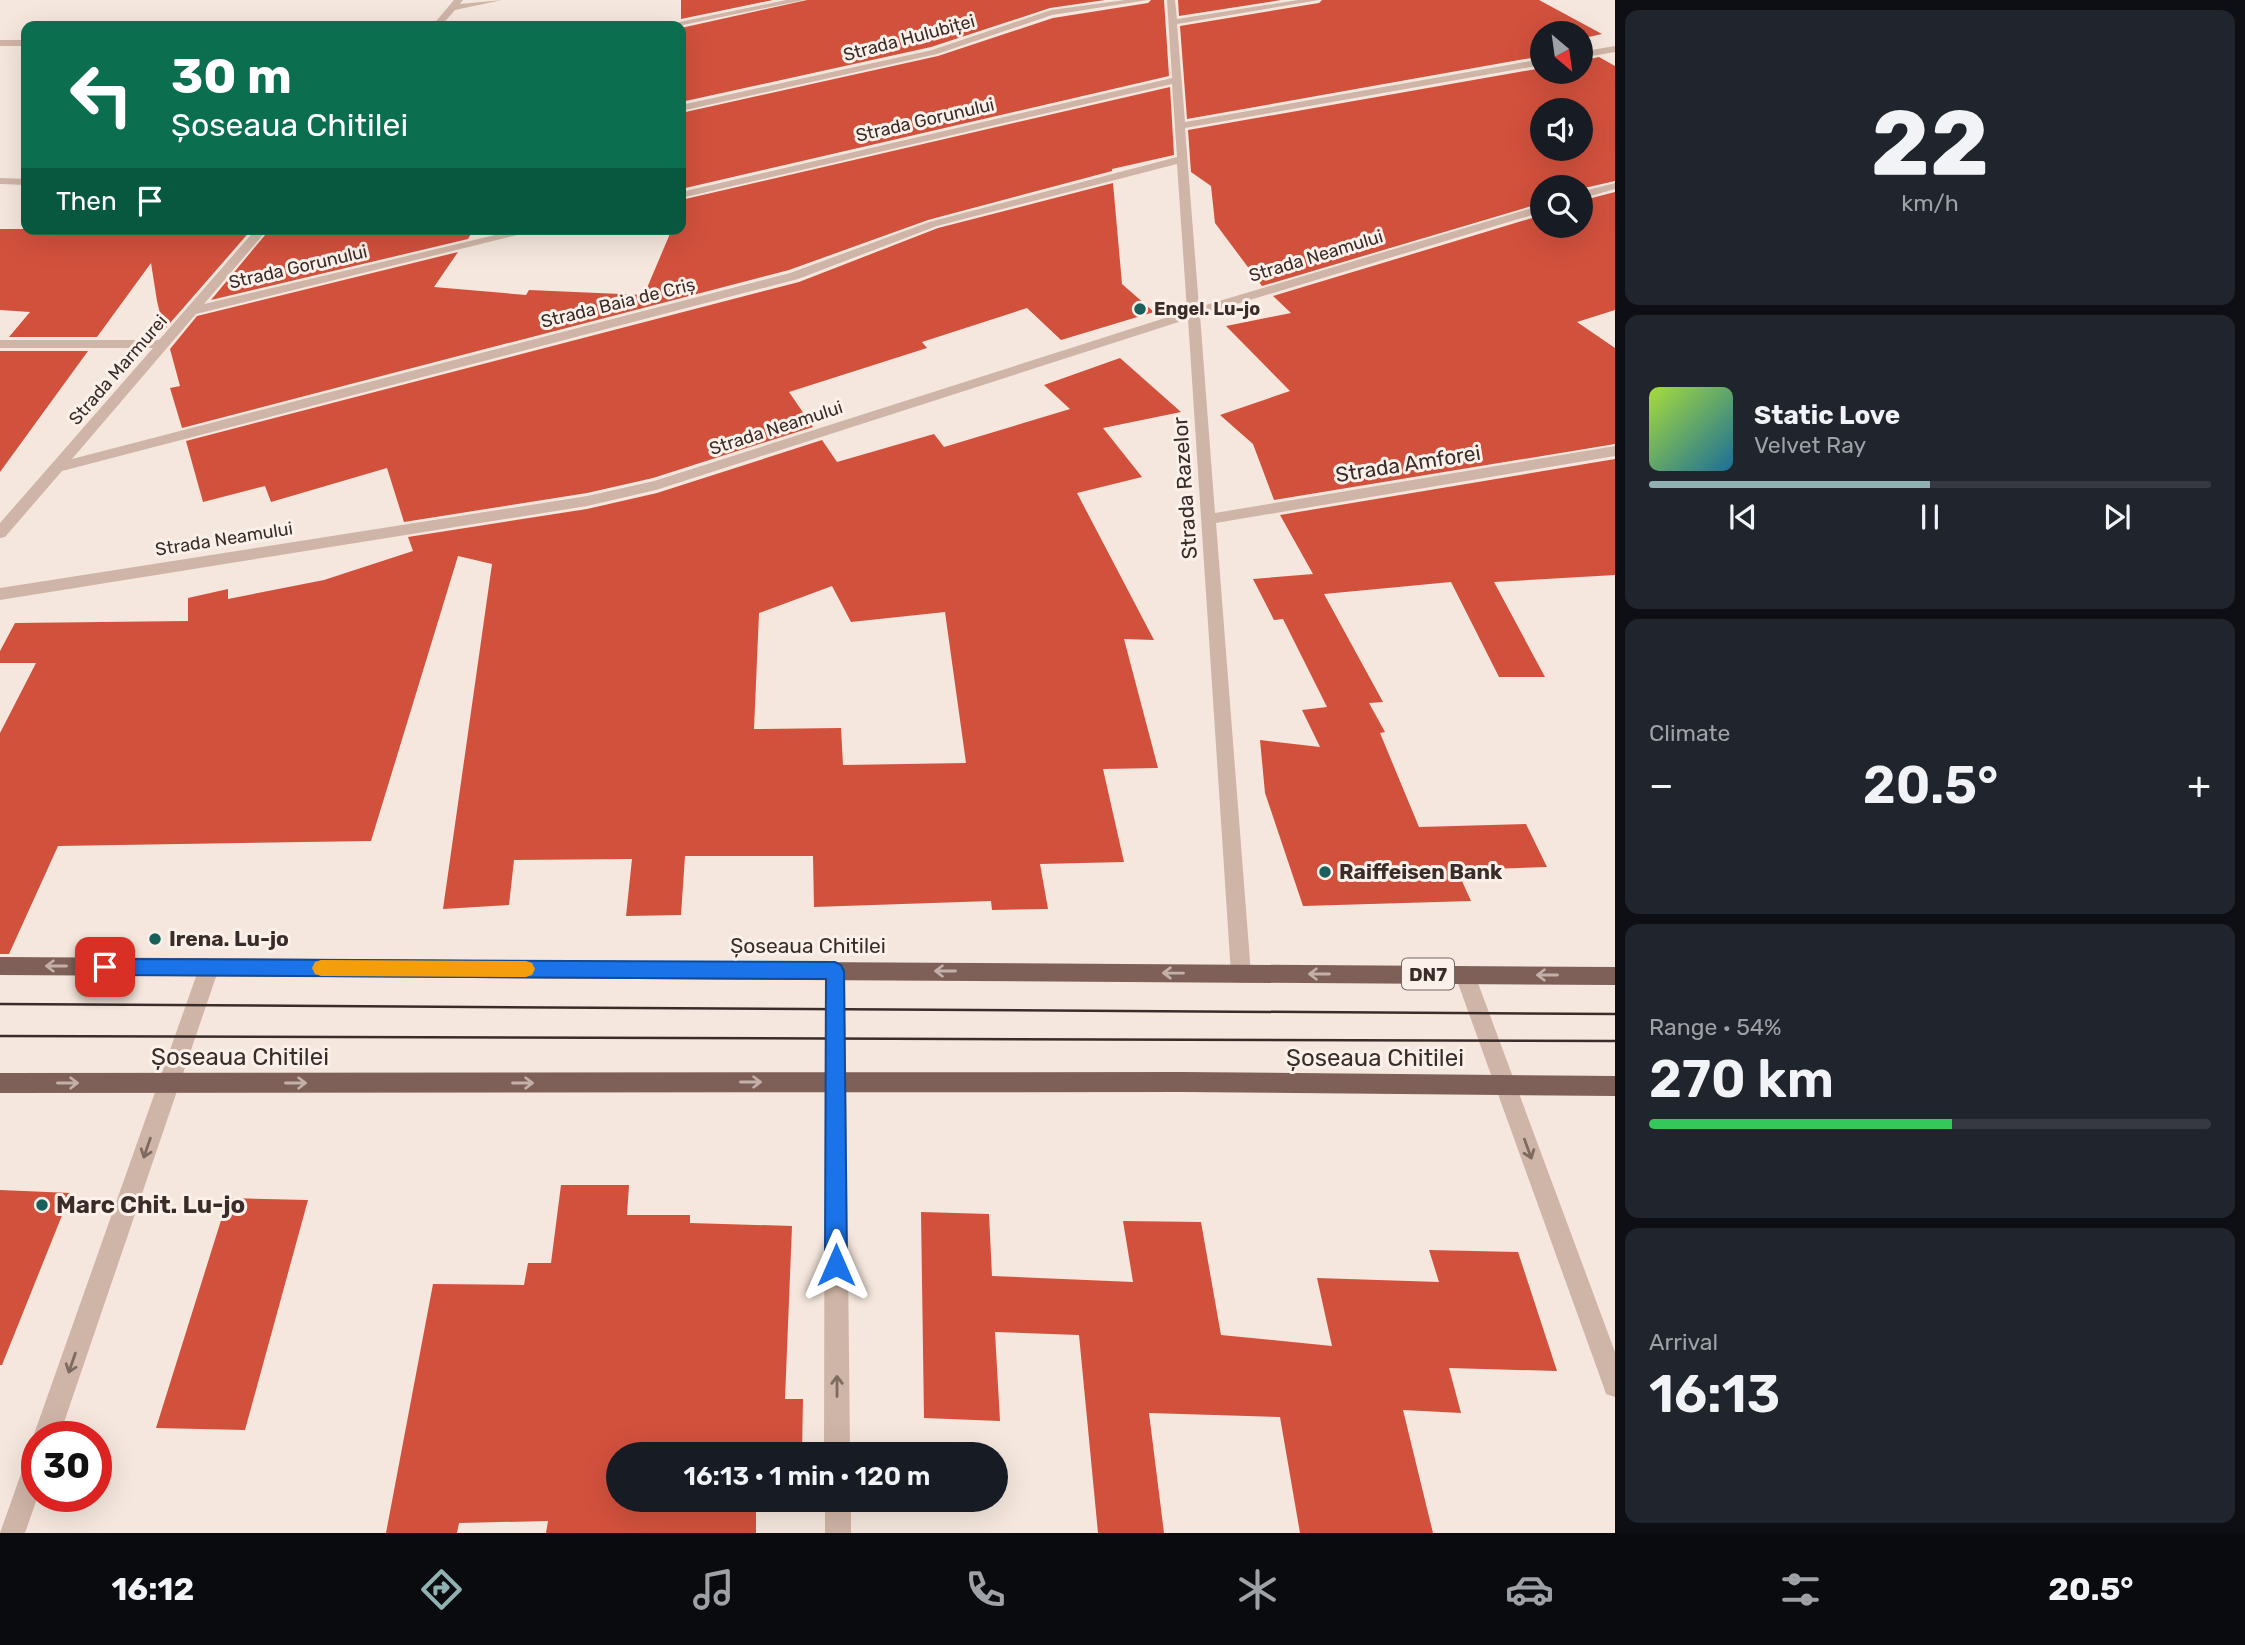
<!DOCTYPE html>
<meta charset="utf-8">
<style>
:root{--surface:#171b24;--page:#20242c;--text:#f1f3f6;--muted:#9ea1a6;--line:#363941;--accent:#90b1b1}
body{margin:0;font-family:Rubik,sans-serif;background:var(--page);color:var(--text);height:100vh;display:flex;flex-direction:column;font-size:26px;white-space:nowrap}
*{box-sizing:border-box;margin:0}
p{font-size:23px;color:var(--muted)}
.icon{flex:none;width:38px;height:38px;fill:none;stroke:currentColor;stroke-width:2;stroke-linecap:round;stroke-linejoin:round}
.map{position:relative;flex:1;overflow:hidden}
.sheet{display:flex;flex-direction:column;gap:10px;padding:10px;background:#0d0f14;width:630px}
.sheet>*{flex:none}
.hud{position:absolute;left:21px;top:21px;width:665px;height:214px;border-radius:14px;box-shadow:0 7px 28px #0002;background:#0b6e4f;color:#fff;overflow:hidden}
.needle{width:46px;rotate:151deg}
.controls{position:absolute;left:1530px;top:21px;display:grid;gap:14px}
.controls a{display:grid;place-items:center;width:63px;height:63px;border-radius:50%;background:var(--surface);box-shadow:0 7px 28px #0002;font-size:35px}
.speed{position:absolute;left:21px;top:1421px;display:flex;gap:14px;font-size:35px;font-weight:700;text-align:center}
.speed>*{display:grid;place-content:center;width:91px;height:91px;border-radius:50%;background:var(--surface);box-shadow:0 7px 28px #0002;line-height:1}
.speed .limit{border:10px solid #d22;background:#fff;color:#111}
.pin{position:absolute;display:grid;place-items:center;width:60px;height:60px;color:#fff;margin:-30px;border-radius:14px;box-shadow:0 4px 10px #0006}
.me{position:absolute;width:77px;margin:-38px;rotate:0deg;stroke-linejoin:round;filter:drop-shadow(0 0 5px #0008)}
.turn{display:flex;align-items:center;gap:24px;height:147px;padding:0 35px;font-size:32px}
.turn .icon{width:91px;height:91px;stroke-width:2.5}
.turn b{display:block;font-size:49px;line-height:60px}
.then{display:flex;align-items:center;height:66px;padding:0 35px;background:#0003;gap:14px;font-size:26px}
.big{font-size:52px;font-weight:600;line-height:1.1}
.sheet .card{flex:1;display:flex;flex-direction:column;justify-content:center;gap:10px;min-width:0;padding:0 24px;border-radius:14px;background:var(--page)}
.sheet .dial{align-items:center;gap:0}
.dial b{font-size:91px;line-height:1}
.song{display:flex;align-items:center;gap:21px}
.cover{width:84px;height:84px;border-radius:10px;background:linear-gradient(135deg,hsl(80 70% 55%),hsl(200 70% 35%))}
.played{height:7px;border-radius:4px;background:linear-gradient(90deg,var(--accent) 50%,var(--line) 50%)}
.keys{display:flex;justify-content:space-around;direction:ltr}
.heat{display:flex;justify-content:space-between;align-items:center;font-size:38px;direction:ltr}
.charge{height:10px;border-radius:5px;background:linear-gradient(90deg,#34c759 54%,var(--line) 0)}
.trip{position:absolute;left:606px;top:1442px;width:402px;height:70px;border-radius:35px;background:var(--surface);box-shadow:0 7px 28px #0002;font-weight:600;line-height:70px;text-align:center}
.dock{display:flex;height:112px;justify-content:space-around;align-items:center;background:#090b0e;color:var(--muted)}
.dock .icon{width:49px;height:49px}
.dock .on{color:var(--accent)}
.dock b{font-size:32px;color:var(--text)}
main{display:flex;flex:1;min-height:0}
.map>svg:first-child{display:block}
.building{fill:#d2513d;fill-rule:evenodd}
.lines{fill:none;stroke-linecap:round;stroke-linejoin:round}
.street{fill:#cfb5a7;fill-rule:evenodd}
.primary{fill:#7e6058;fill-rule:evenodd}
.tram{stroke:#3a2c28;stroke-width:2.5}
.oneway{stroke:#c3b0a8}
.oneway2{stroke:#7d6a61}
.route{fill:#1a73e8;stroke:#114b97;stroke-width:2}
.slow{fill:#f59e0b}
.poi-dot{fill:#19605d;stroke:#fcf1ea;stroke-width:2.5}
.labels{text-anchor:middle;stroke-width:6;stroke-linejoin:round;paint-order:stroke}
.far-street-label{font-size:18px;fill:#3a2c28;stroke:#fcf1ea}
.far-poi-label{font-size:18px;font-weight:bold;fill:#3a2c28;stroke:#fcf1ea;text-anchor:start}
.shield{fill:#fcf1ea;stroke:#746762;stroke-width:2}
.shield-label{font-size:19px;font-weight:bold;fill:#3a2c28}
.street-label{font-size:21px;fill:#3a2c28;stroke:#fcf1ea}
.poi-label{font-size:21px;font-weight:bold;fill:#3a2c28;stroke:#fcf1ea;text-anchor:start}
.near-street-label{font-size:24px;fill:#3a2c28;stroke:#fcf1ea}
.near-poi-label{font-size:24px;font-weight:bold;fill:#3a2c28;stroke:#fcf1ea;text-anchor:start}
</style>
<main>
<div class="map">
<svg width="1615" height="1533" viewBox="0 0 1615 1533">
<rect width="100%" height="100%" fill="#f5e7dd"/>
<path class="building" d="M681,0H773L681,19Z
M807,0H1105L1050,8L931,47L681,102V28Z
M1151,0H1164L1169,76L681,189V113L938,56L1053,18L1148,3Z
M1178,0H1281L1179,16Z
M1322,0H1539L1602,34L1580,39V33H1542V56L1187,119L1180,26L1319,3Z
M1599,57L1615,66V181L1580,189L1542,187V203L1262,286L1215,223L1211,186L1191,172L1188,130L1542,68V72H1580V61ZM1542,110H1580V149H1542Z
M1170,87L1174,155L1112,169V171L928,220L789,270L182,428L170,388L180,386L170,349L197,316L458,252L434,287L526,295L529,290L644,295L672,229H681V200Z
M1113,183L1122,284L1154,312L1061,340L1027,308L922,342L927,348L789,392L813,427L653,478L587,493L404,522L387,468L271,502L265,486L203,502L186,441L799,282L938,228Z
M1615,192V310L1577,322L1615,348V444L1274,500L1253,444L1220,415L1290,391L1226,326L1291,313L1273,296L1542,215V226H1580V201Z
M0,229H252L164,330L157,301L151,263L97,337H9L30,312L0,310Z
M270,229H474L468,239L211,300Z
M0,351H88L0,472Z
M1120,358L1181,412L1103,428L1142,477L1077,493L1154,640L1124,639L1158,768L1103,769L1124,862L1040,864L1048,909L992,910L991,901L814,907L813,856H685L681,915L626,916L632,859L514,860L509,905L443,909L492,564L458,556L371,841L58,846L9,954H0V733L36,663H0V651L15,623L188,621V598L228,589V599L324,580L413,551L408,537L587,509L657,493L822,440L837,462L934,434L944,447L1070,409L1044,385ZM832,586L851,622L945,612L966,763L843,765L841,728L754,729L759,613Z
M1615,459V575L1494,582L1545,677H1499L1451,582L1324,594L1383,702L1369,703L1385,732L1380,733L1419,827L1526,824L1547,867L1457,870L1471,901L1303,906L1265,793L1260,740L1320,747L1302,710L1327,707L1283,619L1274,620L1253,579L1313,574L1280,515Z
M561,1185H629L627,1215H690V1223L792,1226L785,1399H803L802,1454H618V1500H756V1533H546L548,1521L459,1523L457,1533H386L433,1284L524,1285L528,1263H551Z
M0,1190L71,1193L2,1365H0Z
M228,1198L308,1200L245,1430L156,1428Z
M921,1212L989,1214L992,1276L1133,1282L1123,1221L1201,1222L1221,1335L1332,1346L1317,1278L1439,1282L1429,1250L1518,1252L1557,1371L1449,1368L1461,1413L1403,1410L1433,1533H1300L1280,1417L1149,1413L1164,1533H1098L1079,1335L995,1332L1000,1421L924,1418Z"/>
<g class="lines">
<path class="street" d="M454,0H463L460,4L502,0L455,10L441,26H432Z
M786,0H804L678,26H660Z
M1125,0H1148L1052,15L937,54L681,111V105L932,50L1051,10Z
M1167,0H1175L1177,19L1298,0H1319L1177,24L1185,122L1542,59V65L1185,128L1199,307L1542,205V212L1200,315L1215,513L1615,446V456L1216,523L1251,974L1248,981L1241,983L1234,981L1231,974L1188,319L656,490L587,506L0,600V588L587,496L654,481L1187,311L1177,164L937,226L798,279L62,471L5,537L0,538V523L153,348H0V340H159L256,229H268L204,304L521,229H542L196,314L72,459L790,273L929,222L1177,157L1172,84L681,198V192L1172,78Z
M0,40H26V46H0Z
M1615,46V52L1580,58V52Z
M0,178L26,179V185L0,184Z
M1615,183V189L1580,199V192Z
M209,959L216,962L219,968L59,1437H37V1445L33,1437L199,968L202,962Z
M835,962L842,964L845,971L850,1454H824L825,971L828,964Z
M1465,966L1472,968L1475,975L1615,1352V1397L1606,1394L1603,1385L1455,975L1458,968Z
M37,1450L38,1496L25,1533H0L28,1454Z
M825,1500H851V1533H825Z"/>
<path class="primary" d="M0,957L1615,967V985L0,975Z
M1181,1072L1615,1076V1096L1181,1092L0,1093V1073Z"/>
<path class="tram" d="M0,1004L1615,1014
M0,1036L1615,1041"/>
</g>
<defs><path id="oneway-shaft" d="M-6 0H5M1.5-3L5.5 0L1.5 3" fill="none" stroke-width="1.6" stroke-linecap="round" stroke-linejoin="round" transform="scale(1.75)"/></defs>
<g class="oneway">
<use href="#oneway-shaft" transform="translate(56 966) rotate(-180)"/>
<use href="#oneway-shaft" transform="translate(945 971) rotate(-180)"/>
<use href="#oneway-shaft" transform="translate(1173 973) rotate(-179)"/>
<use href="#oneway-shaft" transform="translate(1319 974) rotate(-180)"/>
<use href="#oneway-shaft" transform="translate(1547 975) rotate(-180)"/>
<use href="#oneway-shaft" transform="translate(751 1082)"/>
<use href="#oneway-shaft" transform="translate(68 1083)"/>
<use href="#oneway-shaft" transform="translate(296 1083)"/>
<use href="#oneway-shaft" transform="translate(523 1083)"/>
</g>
<g class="oneway2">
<use href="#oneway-shaft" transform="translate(147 1148) rotate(109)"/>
<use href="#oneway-shaft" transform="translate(1528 1149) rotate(70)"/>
<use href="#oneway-shaft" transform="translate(72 1363) rotate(109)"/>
<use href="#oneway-shaft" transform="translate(837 1386) rotate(-90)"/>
</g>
<path class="route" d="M105,959L835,962L841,965L844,971L847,1265L843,1272L836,1275L829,1272L825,1265L826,979L105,975L98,973L96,967L98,961Z"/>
<path class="slow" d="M321,960L526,961L532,963L535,969L532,975L526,977L321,976L315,974L312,968L315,962Z"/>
<g class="poi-dot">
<circle cx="1140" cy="309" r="7"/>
<circle cx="1325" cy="872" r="7"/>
<circle cx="155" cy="939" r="7"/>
<circle cx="42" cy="1205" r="7"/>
</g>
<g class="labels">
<g class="far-street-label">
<text transform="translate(909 38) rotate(-15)" y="6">Strada Hulubiței</text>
<text transform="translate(925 120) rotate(-13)" y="6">Strada Gorunului</text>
<text transform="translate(1316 256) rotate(-17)" y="6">Strada Neamului</text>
<text transform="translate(298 267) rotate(-13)" y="6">Strada Gorunului</text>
<text transform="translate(618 303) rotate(-14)" y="6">Strada Baia de Criș</text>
<text transform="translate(118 370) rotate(-49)" y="6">Strada Marmurei</text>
<text transform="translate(776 428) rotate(-18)" y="6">Strada Neamului</text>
<text transform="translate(224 539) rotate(-9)" y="6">Strada Neamului</text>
</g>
<g class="far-poi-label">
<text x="1154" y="315">Engel. Lu-jo</text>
</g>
<rect class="shield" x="1402" y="958.5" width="52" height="31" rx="5"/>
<g class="shield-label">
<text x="1428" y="981">DN7</text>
</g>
<g class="street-label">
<text transform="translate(1408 464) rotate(-9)" y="7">Strada Amforei</text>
<text transform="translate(1185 488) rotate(-94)" y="7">Strada Razelor</text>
<text x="808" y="953">Șoseaua Chitilei</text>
</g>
<g class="poi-label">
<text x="1339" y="879">Raiffeisen Bank</text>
<text x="169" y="946">Irena. Lu-jo</text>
</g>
<g class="near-street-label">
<text x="240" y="1065">Șoseaua Chitilei</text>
<text x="1375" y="1066">Șoseaua Chitilei</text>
</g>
<g class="near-poi-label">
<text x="56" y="1213">Marc Chit. Lu-jo</text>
</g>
</g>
</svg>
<div class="controls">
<a><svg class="needle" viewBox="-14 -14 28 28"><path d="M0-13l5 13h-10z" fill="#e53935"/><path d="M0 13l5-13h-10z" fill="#9ea1a6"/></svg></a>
<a><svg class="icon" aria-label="sound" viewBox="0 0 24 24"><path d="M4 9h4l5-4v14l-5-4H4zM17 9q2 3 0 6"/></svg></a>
<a><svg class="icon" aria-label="search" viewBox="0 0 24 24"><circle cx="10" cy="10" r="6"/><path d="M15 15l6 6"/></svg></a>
</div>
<div class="speed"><div class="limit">30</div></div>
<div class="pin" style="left:105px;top:967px;background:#d93025"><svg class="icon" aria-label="arrive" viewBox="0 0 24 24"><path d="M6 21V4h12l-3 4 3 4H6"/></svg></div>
<svg class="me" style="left:836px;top:1265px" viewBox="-20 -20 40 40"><path d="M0-17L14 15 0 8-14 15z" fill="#1a73e8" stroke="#fff" stroke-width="4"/></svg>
<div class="trip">16:13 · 1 min · 120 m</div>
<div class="hud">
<div class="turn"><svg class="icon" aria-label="left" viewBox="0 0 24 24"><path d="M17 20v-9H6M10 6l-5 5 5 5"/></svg><div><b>30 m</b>Șoseaua Chitilei</div></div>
<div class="then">Then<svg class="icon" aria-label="arrive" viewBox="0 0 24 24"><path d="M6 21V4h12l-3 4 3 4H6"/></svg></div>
</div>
</div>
<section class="sheet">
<div class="card dial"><b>22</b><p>km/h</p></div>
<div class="card">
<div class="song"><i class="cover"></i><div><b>Static Love</b><p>Velvet Ray</p></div></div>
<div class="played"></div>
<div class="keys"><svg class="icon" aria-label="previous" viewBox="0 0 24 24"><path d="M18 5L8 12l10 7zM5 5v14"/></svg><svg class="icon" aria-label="pause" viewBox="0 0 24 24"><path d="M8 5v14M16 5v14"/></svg><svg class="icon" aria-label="next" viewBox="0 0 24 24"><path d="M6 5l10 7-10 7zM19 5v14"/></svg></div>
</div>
<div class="card"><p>Climate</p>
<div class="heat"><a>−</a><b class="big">20.5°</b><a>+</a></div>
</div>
<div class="card"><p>Range · 54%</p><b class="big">270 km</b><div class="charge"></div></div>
<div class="card"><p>Arrival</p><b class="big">16:13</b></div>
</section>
</main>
<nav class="dock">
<b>16:12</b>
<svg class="icon on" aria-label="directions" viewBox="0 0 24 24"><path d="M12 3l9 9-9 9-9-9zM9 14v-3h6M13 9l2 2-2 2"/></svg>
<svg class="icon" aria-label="music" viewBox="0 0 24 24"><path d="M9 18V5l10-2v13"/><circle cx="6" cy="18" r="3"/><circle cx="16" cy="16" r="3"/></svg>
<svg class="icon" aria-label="phone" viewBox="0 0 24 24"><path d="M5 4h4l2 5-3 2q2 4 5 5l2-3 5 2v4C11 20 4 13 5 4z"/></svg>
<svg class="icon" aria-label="climate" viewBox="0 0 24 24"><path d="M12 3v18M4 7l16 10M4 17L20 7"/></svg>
<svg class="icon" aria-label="car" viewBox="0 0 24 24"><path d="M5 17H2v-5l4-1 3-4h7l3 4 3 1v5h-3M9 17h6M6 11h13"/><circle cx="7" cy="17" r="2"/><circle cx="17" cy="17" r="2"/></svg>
<svg class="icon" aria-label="filters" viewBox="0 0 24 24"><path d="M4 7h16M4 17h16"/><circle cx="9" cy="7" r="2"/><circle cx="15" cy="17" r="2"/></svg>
<b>20.5°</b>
</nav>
